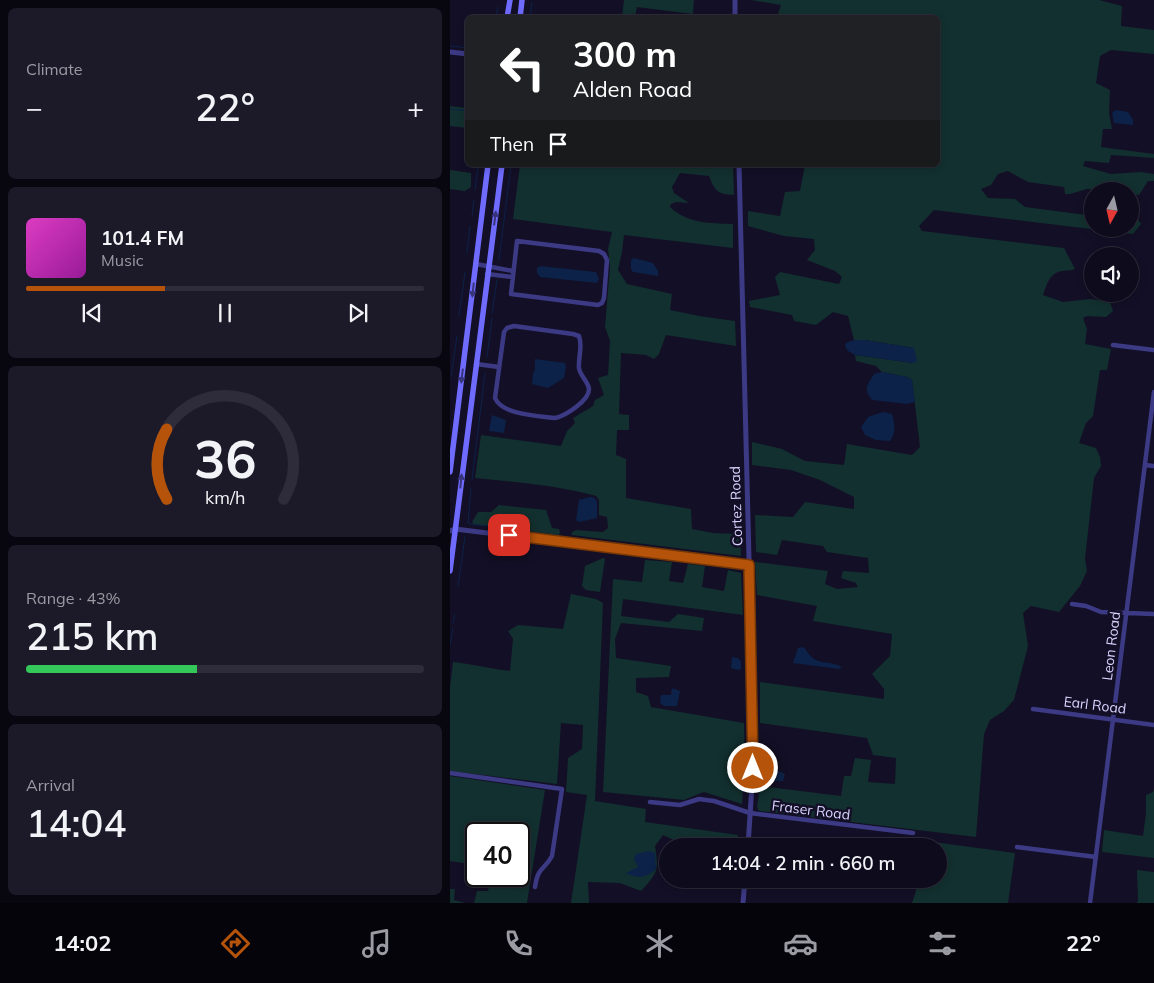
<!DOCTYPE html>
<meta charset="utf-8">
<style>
:root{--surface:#0e0b1c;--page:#1c1929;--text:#f1f3f6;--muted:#9b9ba3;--line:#2e2b3b;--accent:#b45309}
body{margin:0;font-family:Mulish,sans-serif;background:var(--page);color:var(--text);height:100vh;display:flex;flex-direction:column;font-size:19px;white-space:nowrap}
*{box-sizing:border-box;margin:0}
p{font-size:16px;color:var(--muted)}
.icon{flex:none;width:28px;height:28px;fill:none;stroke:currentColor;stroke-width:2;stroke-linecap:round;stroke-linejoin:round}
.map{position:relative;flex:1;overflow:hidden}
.details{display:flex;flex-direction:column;gap:8px;padding:8px;background:#08060f;width:450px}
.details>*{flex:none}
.top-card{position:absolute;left:15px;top:15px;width:475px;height:152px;border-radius:8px;box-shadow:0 2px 8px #0003,0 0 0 1px var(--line);background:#202124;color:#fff;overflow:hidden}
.needle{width:32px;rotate:188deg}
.tools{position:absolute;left:634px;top:182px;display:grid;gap:10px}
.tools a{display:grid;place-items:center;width:55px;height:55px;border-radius:50%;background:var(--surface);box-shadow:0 2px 8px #0003,0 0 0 1px var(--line);font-size:25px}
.speed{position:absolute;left:15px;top:822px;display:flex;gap:10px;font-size:25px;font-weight:700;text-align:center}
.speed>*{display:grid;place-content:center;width:65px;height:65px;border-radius:50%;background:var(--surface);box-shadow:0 2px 8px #0003,0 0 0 1px var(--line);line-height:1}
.speed .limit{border:2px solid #111;border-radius:8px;background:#fff;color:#111}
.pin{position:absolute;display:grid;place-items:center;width:42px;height:42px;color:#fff;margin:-21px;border-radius:10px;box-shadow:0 2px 8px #0006}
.me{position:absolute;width:55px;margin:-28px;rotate:0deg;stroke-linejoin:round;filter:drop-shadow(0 0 4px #0008)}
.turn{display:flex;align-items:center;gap:18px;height:105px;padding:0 25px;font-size:22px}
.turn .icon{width:65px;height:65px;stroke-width:2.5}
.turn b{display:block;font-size:35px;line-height:42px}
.then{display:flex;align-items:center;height:48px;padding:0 25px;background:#0003;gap:10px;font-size:19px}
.big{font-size:38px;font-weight:600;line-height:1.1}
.details .card{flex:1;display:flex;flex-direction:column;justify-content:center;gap:8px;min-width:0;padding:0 18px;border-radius:8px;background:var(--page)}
.details .dial{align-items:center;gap:0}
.dial svg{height:130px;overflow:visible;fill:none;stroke:var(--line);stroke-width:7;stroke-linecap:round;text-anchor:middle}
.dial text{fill:var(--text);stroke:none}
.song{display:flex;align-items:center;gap:15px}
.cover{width:60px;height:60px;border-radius:8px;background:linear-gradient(135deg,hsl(310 70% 55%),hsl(300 70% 35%))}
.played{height:5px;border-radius:2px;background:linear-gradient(90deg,var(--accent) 35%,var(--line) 35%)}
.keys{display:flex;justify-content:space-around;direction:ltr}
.heat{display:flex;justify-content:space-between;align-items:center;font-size:28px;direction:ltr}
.charge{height:8px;border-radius:4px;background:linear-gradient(90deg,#34c759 43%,var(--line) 0)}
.trip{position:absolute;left:209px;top:838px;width:288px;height:50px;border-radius:25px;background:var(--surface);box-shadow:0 2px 8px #0003,0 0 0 1px var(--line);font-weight:600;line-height:50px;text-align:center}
.tabs{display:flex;height:80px;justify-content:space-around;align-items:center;background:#06040b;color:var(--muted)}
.tabs .icon{width:35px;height:35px}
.tabs .selected{color:var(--accent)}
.tabs b{font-size:22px;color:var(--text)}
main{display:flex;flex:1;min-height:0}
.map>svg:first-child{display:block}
.green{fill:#12302f}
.water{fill:#0c2248}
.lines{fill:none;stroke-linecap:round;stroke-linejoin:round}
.stream{stroke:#0c2248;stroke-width:1}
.minor{stroke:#3d3a85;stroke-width:4.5}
.tertiary{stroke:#3d3a85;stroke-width:5}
.secondary{stroke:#6f6bff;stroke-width:5.5}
.oneway{fill:#38347d}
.route-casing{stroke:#753606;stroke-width:12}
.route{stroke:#b45309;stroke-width:9}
.labels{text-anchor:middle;stroke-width:5;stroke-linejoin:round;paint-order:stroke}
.street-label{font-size:14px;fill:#d9d4ff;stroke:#130f26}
</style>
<main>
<section class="details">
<div class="card"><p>Climate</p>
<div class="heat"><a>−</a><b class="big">22°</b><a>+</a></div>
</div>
<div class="card">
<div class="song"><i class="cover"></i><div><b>101.4 FM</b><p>Music</p></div></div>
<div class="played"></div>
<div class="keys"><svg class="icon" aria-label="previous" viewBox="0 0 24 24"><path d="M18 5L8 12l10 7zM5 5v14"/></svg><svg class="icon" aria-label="pause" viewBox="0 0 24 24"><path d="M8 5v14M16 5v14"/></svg><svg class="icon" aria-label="next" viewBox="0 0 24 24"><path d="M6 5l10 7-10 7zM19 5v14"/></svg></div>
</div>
<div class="card dial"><svg viewBox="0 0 100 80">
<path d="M14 69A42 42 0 1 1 86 69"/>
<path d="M14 69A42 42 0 0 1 14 26" stroke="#b45309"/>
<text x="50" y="56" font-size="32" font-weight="700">36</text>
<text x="50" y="72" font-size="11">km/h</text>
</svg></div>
<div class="card"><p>Range · 43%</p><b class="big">215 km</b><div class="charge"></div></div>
<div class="card"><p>Arrival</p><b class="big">14:04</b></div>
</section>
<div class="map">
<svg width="704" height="903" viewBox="0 0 704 903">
<rect width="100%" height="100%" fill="#130f26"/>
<path class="green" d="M174,0H244L243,14L187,7L185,17H172Z
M301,0H649L672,6L671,26L704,30V54L661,50L650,56L646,83L660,90L659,113L662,129H653L651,147L704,154V158L661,155L659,163L635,161L633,166L661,174L691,172L704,174V181H698L689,195L680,194V191L637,189L620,194H615L614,187L578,182L558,171L548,174L541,185L531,189L538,198L565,199L575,207L636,215L642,212V229H680V215L686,216L691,224L683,234L484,210L469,226L472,231L614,248L625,269C620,271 618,270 613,271C600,272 597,284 593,295L613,302L641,299L660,302L663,311L656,317L637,316L633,318L637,329L635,344L661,349L657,370H650L643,416L636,423L629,443L646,448L650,457L651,466L644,478L635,559L637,571L630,586L609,612L581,606L573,613L578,646L564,700L554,711L540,720L534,734L526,837L309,811L307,807L310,786L391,796L394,776H401L405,758L421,760L418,782L445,784L446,758L423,755L417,738L310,723V682L434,699V689L422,674L440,656L442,634L363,621L367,606L307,595L305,562L378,571L375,584L387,589L408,587L406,583L391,578L393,571L419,573L418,558L377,552L373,546L332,540L327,555L306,552L305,515L343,517L355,502L404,509V497L370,480L341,470L302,465V442L332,449L355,461L394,465L397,444L462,455L470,447L462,380L457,377L432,372L426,366L406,361L405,355L463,363L464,348L415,340H404L398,316L383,312L366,325L344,321L342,315L300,307L299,301L330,295L325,277L330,272L389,284L392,277L385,271L357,260L365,250L364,239L334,236L298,226V211L330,216L335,192L350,191L355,165H488V18L327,17L331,5Z
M0,106L17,108V128L0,126Z
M70,165H283L284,195C267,194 265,191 259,176L230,173L222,187L224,193L239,203L226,202L221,204L220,207C238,224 260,223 283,224V248L174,235L172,252L168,270L177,284L222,294L220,310L249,316L285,321L286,346L216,335L209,354L204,359L196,355L171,353L169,414L179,415V430H167L166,455L176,459V498L241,509L242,529L263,533L290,534L291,556L122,535L121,533L126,530L153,532L158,528L157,517L149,515V500L146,496C107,485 66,482 25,478L31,435L111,446L117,431L125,423L123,418L143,406L145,400L154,395L148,378L158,375L160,341L155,327L160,267L158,249L162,232L63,219Z
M0,170L21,173V187L15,191L0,189Z
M49,505L96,510L102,528L109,529L110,532L109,535L24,524L22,522L28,512H41Z
M153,558L155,559L150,592L136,590L132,586L135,566Z
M195,560L222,562L219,581L233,583L238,564L255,566L252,587L274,591L278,570L291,573L293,615L173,599L171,616L219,622L228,614L254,618L252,631L171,623L165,639L166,658L221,666L219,677L186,678V692L198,696L201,707L294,723L295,762L292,804L254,792L234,800L153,792L163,579L192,582Z
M121,594L146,599L153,603L145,801L196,809L195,822L288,835L287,846L252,842L249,846H226V841L213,835L205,846C209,871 208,872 191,891L170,883L138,882L139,903H121L137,795L116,792L118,758L132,749L133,725L111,723L107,784L0,771V687L3,662C23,664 41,669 60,671L63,639L58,631L68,625L113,629Z
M0,776L95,790L77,903H0V889H5L4,900L15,903H24L27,891H38L40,876H69V834H26V865L0,861Z
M704,788V858L652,852L654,830L693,836L696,813V795L703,792Z
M469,840L565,853L558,903H462L466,891L467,879H488V846H469Z
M687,870L704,872V903H687L688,900Z"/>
<path class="water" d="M666,110L678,112L683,120V125L664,123L662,113Z
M184,258L203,263L208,271V276L183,272L181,269V260Z
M90,266L146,272L149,279L147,283L90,277L87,273V268Z
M404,340H415L464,348L467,361L463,363L405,355L398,351L395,346L396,343Z
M85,359L115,363L116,366L114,378L98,388L82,384L83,373L85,370Z
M432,372L457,377L462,380L465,402L457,404L422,400C413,389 417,385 424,374Z
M433,412L442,414C445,423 446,434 440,441L426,440L415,435L411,427L418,417Z
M42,415L56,420L54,433L39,431Z
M140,497L145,498L147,502V518L129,522L126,520L129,500Z
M354,647C367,669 375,658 392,667L389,669L343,663L348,648Z
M282,657L288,658L291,662V669L288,670L281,668Z
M222,688L230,691L227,706H214L210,703L211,695H221Z
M317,770L332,772L335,775L333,781H316L314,778L315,771Z
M199,851L205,853L206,869C196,878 188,879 176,873L188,867L184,859L186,854Z"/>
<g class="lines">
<path class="stream" d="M46,18L48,7
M80,18L82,2
M0,46L18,48
M0,109L18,111
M25,190L28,167
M22,216L24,200
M17,253L20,226
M49,260L61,165
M42,313L47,280
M9,316L15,272
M37,357L42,318
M1,377L7,336
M22,480L35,373
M18,522L21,524L111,536
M18,523L21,488
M8,586L15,537
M3,623L5,615
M0,645L3,628"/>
<path class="minor" d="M67,241L149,251L154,254L157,260L154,298L152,303L148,305L61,294Z
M26,264L63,271
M37,274L63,277
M64,326L123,334L129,336C133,347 128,357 129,368C130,376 138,381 139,389C139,401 115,416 105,418C89,416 52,415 45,398L54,332L57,328Z
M663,345L704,350
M26,364L49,367
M695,465L704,466
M622,604L636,606L651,612L704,614
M583,709L704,725
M0,773L112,789L102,856C94,871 88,866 85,887
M200,802L230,805L249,799L264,801L300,813L463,833
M567,847L646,857
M640,903L704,392"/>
<path class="tertiary" d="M285,0V18
M0,52L18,54
M289,165L304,755L298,846
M0,531L5,529L299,565
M293,903L295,879"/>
<path class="secondary" d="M57,18L60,0
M70,18L72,0
M0,472L38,165
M0,571L52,165"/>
</g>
<defs><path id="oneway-solid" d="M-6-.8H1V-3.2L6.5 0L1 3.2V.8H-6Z" transform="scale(1.25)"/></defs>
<g class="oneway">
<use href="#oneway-solid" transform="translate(45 218) rotate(-83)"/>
<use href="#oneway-solid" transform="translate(23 290) rotate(96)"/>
<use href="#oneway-solid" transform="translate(12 376) rotate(97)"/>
<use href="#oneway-solid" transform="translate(11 481) rotate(-84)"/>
</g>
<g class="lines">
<g class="route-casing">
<path id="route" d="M59,535L299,565L303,768"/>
</g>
<use href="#route" class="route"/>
</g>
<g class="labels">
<g class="street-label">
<text transform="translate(286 506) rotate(-92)" y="5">Cortez Road</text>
<text transform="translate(661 646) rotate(-83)" y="5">Leon Road</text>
<text transform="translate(645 705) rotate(7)" y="5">Earl Road</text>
<text transform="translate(361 810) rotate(7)" y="5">Fraser Road</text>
</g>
</g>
</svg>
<div class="tools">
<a><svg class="needle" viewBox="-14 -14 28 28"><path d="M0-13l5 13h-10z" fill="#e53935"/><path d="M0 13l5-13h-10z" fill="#9b9ba3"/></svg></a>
<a><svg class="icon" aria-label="sound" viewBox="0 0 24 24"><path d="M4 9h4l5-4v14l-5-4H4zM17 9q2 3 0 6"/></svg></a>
</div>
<div class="speed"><div class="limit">40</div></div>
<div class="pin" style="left:59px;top:535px;background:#d93025"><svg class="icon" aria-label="arrive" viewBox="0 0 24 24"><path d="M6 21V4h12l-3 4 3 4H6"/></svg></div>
<svg class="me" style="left:303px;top:768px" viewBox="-20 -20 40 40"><circle r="17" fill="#b45309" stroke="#fff" stroke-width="3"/><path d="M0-11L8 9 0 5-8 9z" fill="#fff"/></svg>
<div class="trip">14:04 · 2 min · 660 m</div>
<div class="top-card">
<div class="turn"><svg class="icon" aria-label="left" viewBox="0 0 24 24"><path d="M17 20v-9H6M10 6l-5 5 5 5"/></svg><div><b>300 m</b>Alden Road</div></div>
<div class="then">Then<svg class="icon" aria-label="arrive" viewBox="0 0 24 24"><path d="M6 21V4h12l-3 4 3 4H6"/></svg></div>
</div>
</div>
</main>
<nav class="tabs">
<b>14:02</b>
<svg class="icon selected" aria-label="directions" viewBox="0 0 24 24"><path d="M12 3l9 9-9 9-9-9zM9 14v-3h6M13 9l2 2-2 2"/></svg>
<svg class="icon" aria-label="music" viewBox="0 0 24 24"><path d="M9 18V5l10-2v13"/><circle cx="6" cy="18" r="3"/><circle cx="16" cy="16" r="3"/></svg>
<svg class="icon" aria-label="phone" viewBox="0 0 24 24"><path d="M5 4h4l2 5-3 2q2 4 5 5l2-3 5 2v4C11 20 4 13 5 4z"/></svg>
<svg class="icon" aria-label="climate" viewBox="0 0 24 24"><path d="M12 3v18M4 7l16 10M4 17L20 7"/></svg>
<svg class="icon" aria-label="car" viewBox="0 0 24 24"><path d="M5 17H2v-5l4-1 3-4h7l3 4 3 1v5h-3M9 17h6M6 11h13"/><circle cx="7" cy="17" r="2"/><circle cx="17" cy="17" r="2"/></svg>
<svg class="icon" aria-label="filters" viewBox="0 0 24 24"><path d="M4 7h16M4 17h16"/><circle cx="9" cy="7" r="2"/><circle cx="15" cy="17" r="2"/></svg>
<b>22°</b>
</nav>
